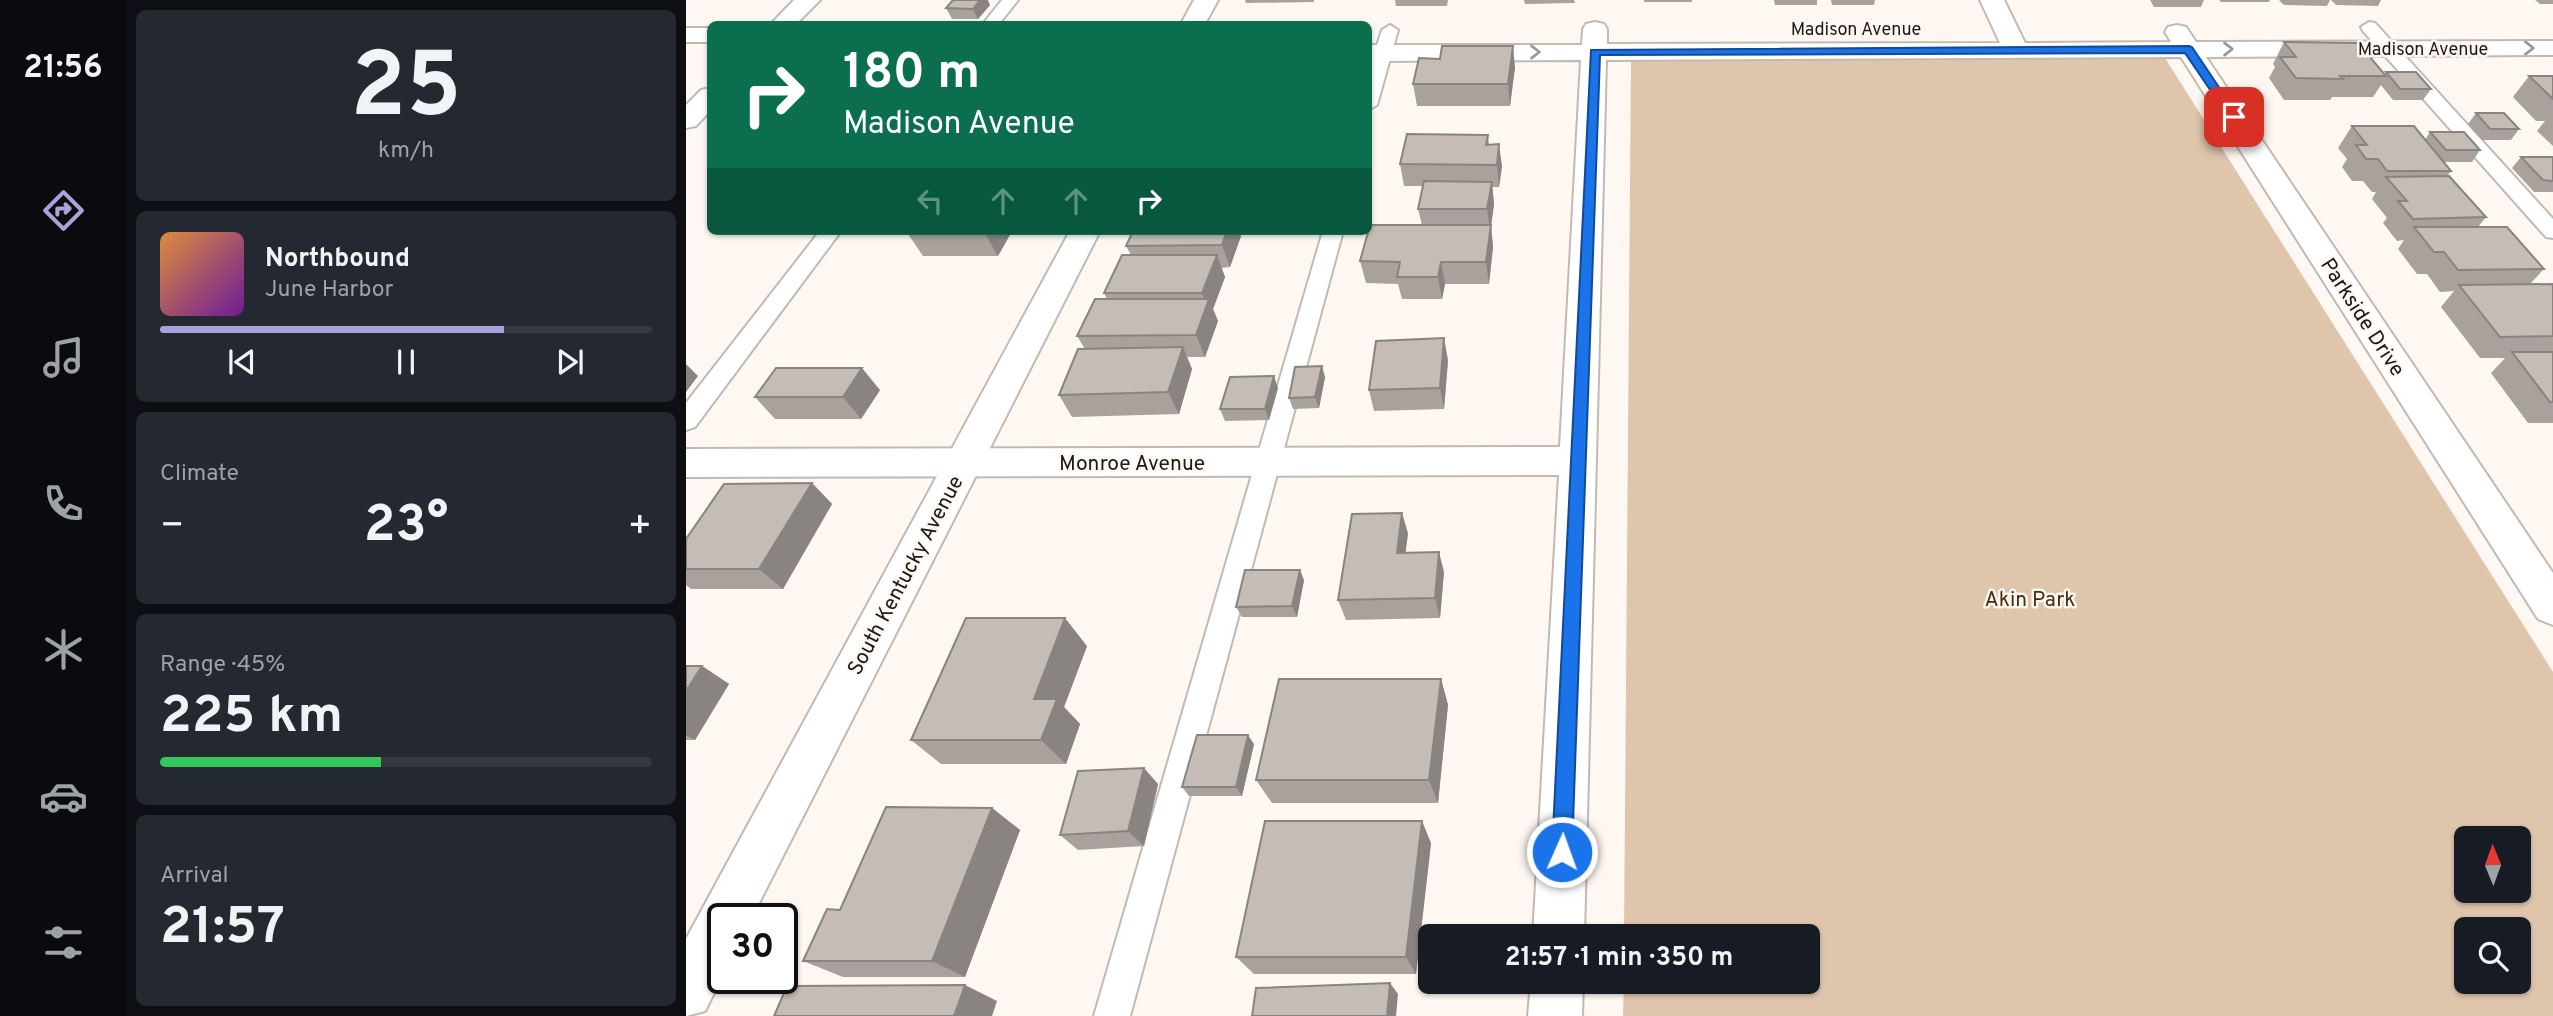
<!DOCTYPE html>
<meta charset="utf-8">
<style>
:root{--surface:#171b24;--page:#242831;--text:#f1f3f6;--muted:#9ea1a6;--line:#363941;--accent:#aba2da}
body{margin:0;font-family:Overpass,sans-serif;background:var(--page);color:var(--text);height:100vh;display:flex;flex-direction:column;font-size:26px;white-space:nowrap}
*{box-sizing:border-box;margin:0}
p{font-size:23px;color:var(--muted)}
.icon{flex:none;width:38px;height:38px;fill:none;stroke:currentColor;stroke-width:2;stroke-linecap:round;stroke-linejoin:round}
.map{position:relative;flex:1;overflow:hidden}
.side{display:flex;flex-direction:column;gap:10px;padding:10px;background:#0d0f14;width:560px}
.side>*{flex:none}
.top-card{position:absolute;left:21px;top:21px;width:665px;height:214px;border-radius:10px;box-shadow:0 2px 5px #0004;background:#0b6e4f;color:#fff;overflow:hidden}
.needle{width:46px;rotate:359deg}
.controls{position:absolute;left:1768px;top:826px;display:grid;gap:14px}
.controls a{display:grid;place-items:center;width:77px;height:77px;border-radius:10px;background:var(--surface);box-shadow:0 2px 5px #0004;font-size:35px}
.speed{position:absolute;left:21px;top:903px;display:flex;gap:14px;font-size:35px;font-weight:700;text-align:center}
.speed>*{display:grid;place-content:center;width:91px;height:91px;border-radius:50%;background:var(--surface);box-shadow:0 2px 5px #0004;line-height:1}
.speed .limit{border:4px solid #111;border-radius:10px;background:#fff;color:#111}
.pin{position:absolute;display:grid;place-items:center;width:60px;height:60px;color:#fff;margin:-30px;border-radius:14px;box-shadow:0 4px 10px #0006}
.me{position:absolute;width:77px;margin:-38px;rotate:2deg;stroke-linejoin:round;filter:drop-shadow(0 0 5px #0008)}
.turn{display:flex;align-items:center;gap:24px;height:147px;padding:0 21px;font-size:32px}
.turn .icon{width:91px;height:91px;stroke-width:2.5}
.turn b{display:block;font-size:49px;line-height:60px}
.lanes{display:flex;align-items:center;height:66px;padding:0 21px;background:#0003;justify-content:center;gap:35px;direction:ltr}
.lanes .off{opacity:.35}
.big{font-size:52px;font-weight:700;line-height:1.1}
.side .card{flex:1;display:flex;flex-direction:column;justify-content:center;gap:10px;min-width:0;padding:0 24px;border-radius:10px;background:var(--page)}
.side .dial{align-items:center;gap:0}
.dial b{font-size:91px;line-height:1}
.song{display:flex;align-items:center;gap:21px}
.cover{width:84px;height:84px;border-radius:10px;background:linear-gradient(135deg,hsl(30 70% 55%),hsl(280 70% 35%))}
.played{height:7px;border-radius:4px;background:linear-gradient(90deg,var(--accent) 70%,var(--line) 70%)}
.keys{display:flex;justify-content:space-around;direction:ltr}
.heat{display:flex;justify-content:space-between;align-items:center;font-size:38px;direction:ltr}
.charge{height:10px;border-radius:5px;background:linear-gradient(90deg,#34c759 45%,var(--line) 0)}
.trip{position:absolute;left:732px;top:924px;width:402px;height:70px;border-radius:10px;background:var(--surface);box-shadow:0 2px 5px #0004;font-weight:700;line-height:70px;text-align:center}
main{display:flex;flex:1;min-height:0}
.tabs{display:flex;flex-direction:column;width:126px;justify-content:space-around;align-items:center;background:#090b0e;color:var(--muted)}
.tabs .icon{width:49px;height:49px}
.tabs .current{color:var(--accent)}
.tabs b{font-size:32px;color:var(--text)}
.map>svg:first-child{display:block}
.green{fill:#dfc5ac;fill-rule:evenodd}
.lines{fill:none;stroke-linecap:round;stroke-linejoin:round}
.lane-casing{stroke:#c2bab2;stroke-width:4}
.street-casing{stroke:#c2bab2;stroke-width:4}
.secondary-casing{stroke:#c2bab2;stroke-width:4}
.lane{fill:#fff;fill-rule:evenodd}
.street{fill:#fff;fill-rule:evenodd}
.secondary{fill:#fff;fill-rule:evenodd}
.wall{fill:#a9a29c}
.shaded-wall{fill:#89847f}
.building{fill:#c4bcb5;stroke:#89847f;stroke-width:2}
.oneway{stroke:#999896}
.route{fill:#1a73e8;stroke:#114b97;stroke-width:2}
.labels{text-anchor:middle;stroke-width:5;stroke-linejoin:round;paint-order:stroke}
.far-street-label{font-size:18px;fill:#1c1916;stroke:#fff8f2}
.street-label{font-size:21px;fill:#1c1916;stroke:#fff8f2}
.park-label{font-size:21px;fill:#472c0b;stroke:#fff8f2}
</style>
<main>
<nav class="tabs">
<b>21:56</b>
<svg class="icon current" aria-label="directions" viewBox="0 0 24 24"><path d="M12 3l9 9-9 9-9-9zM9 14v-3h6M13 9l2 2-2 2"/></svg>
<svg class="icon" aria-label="music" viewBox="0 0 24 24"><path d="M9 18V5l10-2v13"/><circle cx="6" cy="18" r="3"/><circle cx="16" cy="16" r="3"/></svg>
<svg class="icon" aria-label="phone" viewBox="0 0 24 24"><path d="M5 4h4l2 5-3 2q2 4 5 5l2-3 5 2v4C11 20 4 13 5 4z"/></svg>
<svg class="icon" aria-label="climate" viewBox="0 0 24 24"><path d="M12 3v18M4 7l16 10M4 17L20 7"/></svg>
<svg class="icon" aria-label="car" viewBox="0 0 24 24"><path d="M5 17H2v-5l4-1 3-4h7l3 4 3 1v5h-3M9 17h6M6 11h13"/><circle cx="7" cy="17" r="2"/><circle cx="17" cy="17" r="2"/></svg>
<svg class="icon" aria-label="filters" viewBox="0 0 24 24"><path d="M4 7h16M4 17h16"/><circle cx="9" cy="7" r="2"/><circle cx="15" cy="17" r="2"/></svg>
</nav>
<section class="side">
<div class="card dial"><b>25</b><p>km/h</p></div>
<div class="card">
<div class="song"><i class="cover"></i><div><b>Northbound</b><p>June Harbor</p></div></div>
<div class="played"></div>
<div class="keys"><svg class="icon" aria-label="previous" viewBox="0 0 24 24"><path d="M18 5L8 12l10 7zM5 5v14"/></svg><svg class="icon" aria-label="pause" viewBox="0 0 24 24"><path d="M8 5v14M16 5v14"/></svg><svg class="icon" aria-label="next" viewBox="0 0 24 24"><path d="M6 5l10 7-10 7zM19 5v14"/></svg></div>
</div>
<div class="card"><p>Climate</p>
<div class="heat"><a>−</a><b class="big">23°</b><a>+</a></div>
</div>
<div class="card"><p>Range · 45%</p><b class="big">225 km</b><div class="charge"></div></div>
<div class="card"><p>Arrival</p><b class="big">21:57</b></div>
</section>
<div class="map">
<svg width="1867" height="1016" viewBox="0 0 1867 1016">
<rect width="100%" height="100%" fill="#fff8f2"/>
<path class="green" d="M1479,58L1867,672V1016H937L938,982H1122V936H938L945,59ZM1780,838H1832V891H1780ZM1780,929H1832V982H1780Z"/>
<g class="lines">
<g class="lane-casing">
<path id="lane" d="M316,0H332L313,24H297Z
M1683,22L1689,23L1867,219V238L1860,237L1677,31L1675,27Z
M704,25L712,30L691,105L682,110V73L696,30Z
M134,231H155L9,427L0,430V403Z
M637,231H657L444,1016H408Z"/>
</g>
<g class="street-casing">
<path id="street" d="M108,0H134L110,24H85Z
M1294,0H1318L1339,43L1485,42L1479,32L1482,27L1491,25L1500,27L1510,42L1867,41V55L1520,57L1867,573V625L1852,619L1495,57L920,60L898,936H847L873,475L0,477V449L874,447L895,60L682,61V45H896L897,29L900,24L909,22L918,24L921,29V44L1314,43Z
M0,28H24V42H0Z
M24,88V111L10,126L0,128V105L15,90Z
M845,982H897L896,1016H842Z"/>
</g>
<g class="secondary-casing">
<path id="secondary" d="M508,0H532L519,24H495Z
M384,231H414L65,919H37V975L19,1011L0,1016V939Z"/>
</g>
<use href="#lane" class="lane"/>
<use href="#street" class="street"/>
<use href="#secondary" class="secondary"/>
</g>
<path class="wall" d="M559,0H628V2L560,3Z
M709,0H762L761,6H710Z
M838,0H888L889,3L839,4Z
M958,0H1006V2H958Z
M1088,0H1131V5H1089Z
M1145,0H1189L1188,5H1146Z
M1464,0H1518L1515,7H1468Z
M1533,0H1584L1583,2H1535Z
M1593,0H1644L1641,6L1598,5Z
M1645,0H1695L1692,6L1650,5Z
M1849,0H1867V4H1854Z
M304,5L292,19H266L260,8Z
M1598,42L1699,74L1700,72L1745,89L1737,100H1707L1695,85L1687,97H1646L1644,100H1598L1583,78L1589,67L1587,64Z
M829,67L824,106H731L727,84Z
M1843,76H1867V146L1851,131L1859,121H1850L1827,97Z
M1790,113L1833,129L1825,140H1796L1782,124Z
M1666,126L1739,140L1744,132L1794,150L1786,162H1758L1765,171L1761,176L1800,217L1792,227L1858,269L1844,284H1867V423H1842L1805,373L1819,358H1794L1755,307L1768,291L1754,292L1741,274H1731L1712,249L1718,240L1711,241L1697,223L1701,218L1686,199L1690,192H1686L1677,181H1666L1656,167L1661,159L1652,148Z
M802,135L803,145L816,166L813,187H806L808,204L805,226L807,247L803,284H759L756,299H716L712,284L680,283L674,261L736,225L732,209L737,186H718L714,164Z
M1835,157H1867V192H1848L1826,168Z
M224,231H326L312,256H237L222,234Z
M555,236L544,267L535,268L539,277L527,309L532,321L519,357H501L506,369L493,414L386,417L373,395L399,349L391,336L421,299L418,293L445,255L440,246Z
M762,360L758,409L688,411L683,390Z
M639,377L633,408L607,409L603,398Z
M592,388L583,420L539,421L534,409Z
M194,390L175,419H89L69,397Z
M126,483L146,504L97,589H5L0,585V539Z
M722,533L719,553L758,572L754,618L660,620L652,600Z
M618,580L611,617H556L550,607Z
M401,646L378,707L394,724L380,764H255L225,740Z
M0,666H16L43,684L9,740H0Z
M755,679L762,705L752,803H586L570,780Z
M568,744L556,796H503L496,787Z
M472,784L458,846L392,850L374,835Z
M306,808L334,830L279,977H157L117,961L154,910Z
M745,843L730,974H568L550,957Z"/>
<path class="shaded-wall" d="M294,0H302L304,5L292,19L287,9Z
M827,46L829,67L824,106L822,84Z
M813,144L816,166L813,187L811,165Z
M806,182L808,204L805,226L807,247L803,284L800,262L804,231L801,209Z
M301,231H326L312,256L299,234Z
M541,231H553L555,236L544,267L536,245Z
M531,255L539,277L527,309L532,321L519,357L510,335L521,305L516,293Z
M755,262L759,284L756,299L752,277Z
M758,338L762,360L758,409L754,388Z
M497,347L506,369L493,414L482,392Z
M0,364L12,376L0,392Z
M636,366L639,377L633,408L629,397Z
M176,368L194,390L175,419L157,397Z
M588,376L592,388L583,420L579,409Z
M126,483L146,504L97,589L73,569Z
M716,513L722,533L717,574L711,553Z
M753,552L758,572L754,618L749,598Z
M614,570L618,580L611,617L606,606Z
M379,618L401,646L378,707L394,724L380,764L355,740L348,699Z
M16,666L43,684L9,740L0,735V691Z
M755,679L762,705L752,803L743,780Z
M562,735L568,744L556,796L550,787Z
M458,768L472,784L458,846L442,831Z
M306,808L334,830L279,977L246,961Z
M736,821L745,843L730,974L720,957Z
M704,983L712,994L710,1016H701Z
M279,985L311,1001L306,1016H268Z"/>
<path class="building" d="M267,0H294L287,9L260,8Z
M1598,42L1672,43L1700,76H1654L1657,79L1610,78L1594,57H1610Z
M756,46H827L822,84H727L733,58L754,59Z
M1700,72H1730L1745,89H1714Z
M1843,76H1867V99Z
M1790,113H1818L1833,129H1804Z
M1666,126H1728L1765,171H1701L1692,159H1680L1670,145H1681Z
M1744,132H1778L1794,150H1760Z
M721,134L802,135L800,145L813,144L811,165L714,164Z
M1835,157H1867V181L1857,180Z
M1763,176L1800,217L1727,219L1712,201H1721L1700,177Z
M738,181L806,182L801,209H732Z
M684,225H805L800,262H755L752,277H711L714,262L674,261Z
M1728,227H1821L1858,269L1772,270L1758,252H1748Z
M224,231H301L299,234H222Z
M447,231H541L536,245L440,246Z
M436,255H531L516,293H418Z
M1867,284V336L1814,337L1773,285Z
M409,299H523L510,335L391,336Z
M758,338L754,388L683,390L690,341Z
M497,347L482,392L373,395L392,349Z
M1826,352H1867V402H1864Z
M636,366L629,397L603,398L609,367Z
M90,368H176L157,397H69Z
M588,376L579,409H534L544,377Z
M126,483L73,569H0V539L38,484Z
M716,513L711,553L753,552L749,598L652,600L666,514Z
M559,570H614L606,606L550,607Z
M280,618H379L348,699H371L355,740H225Z
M0,666H16L0,691Z
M593,679H755L743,780H570Z
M511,735H562L550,787H496Z
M458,768L442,831L374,835L392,771Z
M200,807L306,808L246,961H117L141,909L154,910Z
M579,821H736L720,957H550Z
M704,983L701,1016H566L570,988Z
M279,985L268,1016H88L101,986Z"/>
<defs><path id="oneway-chevron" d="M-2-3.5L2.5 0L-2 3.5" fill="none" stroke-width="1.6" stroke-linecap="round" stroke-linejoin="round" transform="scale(1.75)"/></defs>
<g class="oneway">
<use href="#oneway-chevron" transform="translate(1843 48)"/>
<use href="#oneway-chevron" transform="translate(1542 49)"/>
<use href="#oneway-chevron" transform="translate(849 52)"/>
</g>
<path class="route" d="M1503,46L1506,47L1553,117L1551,119H1544L1499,53L914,55L886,852L883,860L876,862L869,860L866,852L905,50Z"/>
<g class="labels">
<g class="far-street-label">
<text x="1170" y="35">Madison Avenue</text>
<text x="1737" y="55">Madison Avenue</text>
</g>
<g class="street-label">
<text transform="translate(1677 317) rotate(57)" y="7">Parkside Drive</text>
<text x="446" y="470">Monroe Avenue</text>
<text transform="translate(219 575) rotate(-62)" y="7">South Kentucky Avenue</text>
</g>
<g class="park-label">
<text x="1344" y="606">Akin Park</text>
</g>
</g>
</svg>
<div class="controls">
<a><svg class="needle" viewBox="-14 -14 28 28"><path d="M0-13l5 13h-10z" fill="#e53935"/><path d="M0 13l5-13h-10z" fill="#9ea1a6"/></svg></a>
<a><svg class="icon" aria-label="search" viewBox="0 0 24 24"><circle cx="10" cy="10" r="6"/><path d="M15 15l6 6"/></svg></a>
</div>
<div class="speed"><div class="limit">30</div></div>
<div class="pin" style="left:1548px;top:117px;background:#d93025"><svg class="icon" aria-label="arrive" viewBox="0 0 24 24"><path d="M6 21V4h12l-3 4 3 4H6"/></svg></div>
<svg class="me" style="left:876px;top:852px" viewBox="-20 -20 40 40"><circle r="17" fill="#1a73e8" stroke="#fff" stroke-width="3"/><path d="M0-11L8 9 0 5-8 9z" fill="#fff"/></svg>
<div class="trip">21:57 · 1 min · 350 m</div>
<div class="top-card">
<div class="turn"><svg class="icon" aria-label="right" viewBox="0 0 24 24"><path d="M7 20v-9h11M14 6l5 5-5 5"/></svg><div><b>180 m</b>Madison Avenue</div></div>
<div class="lanes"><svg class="icon off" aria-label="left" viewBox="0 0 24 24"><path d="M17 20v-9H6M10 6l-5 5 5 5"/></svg><svg class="icon off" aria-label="ahead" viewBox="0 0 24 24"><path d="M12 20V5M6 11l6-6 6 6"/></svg><svg class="icon off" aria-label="ahead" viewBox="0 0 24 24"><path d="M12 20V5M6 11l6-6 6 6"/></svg><svg class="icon" aria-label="right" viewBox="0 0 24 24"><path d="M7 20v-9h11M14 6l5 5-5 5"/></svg></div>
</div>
</div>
</main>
